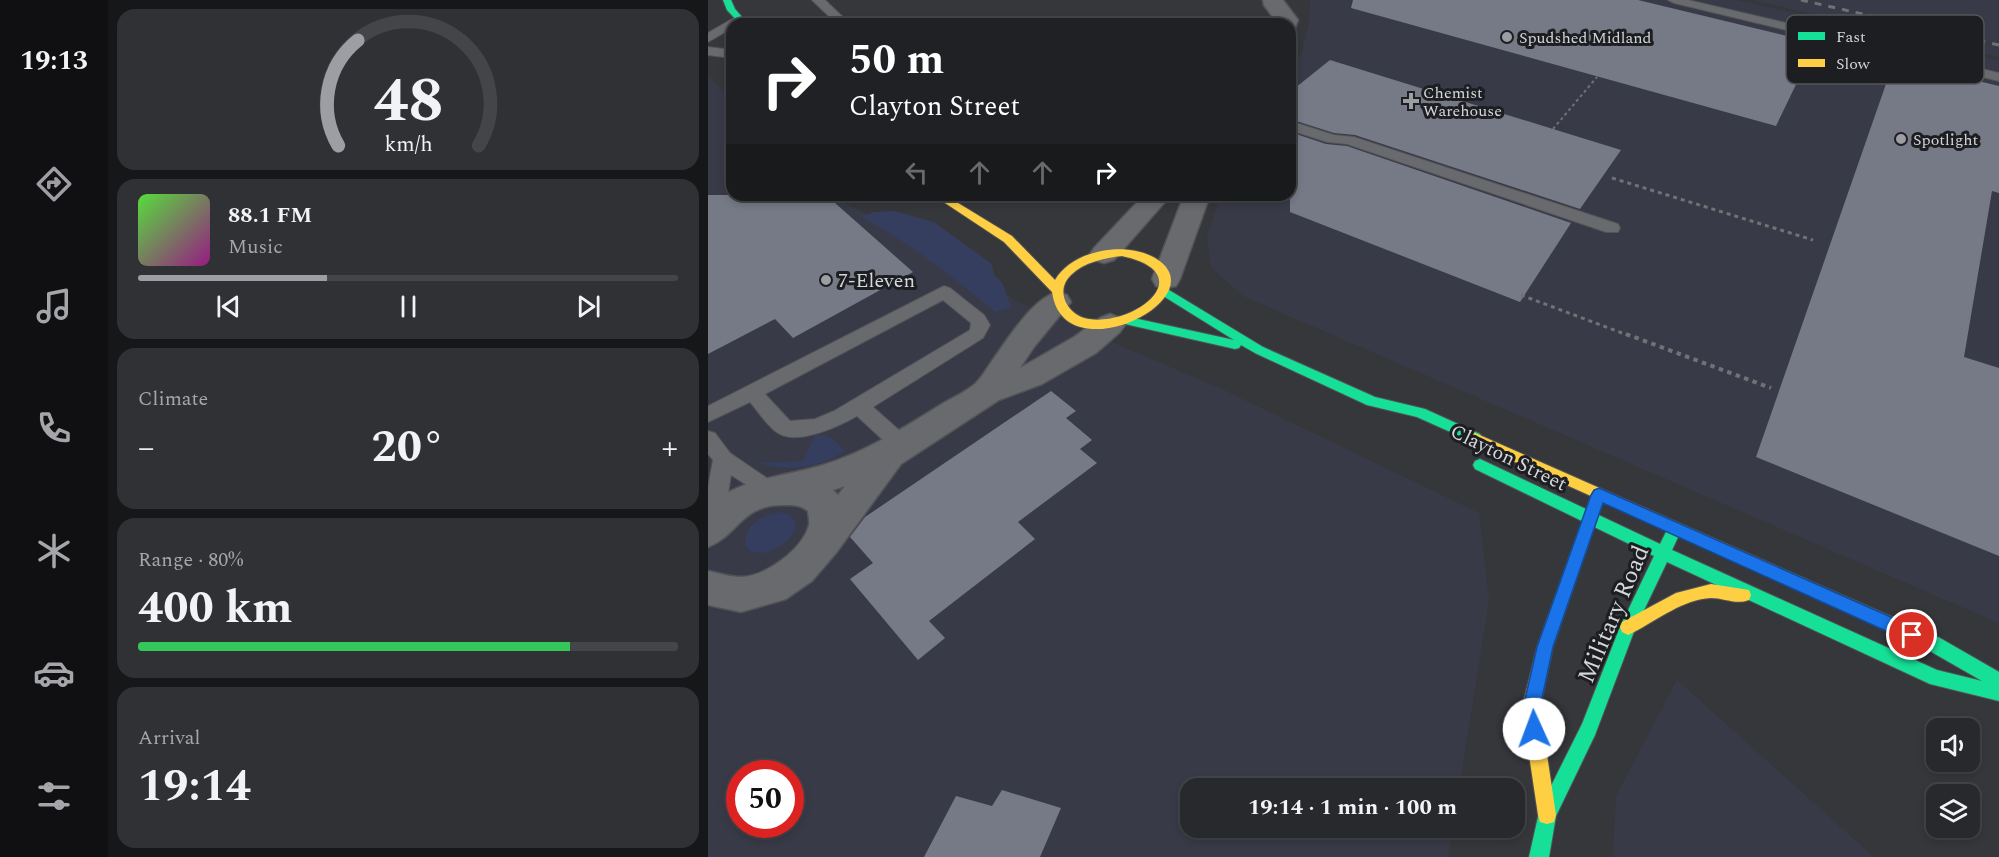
<!DOCTYPE html>
<meta charset="utf-8">
<style>
:root{--surface:#28292c;--page:#303134;--text:#f1f3f6;--muted:#a5a6a9;--line:#444548;--accent:#9d9ea3}
body{margin:0;font-family:Spectral,serif;background:var(--page);color:var(--text);height:100vh;display:flex;flex-direction:column;font-size:22px;white-space:nowrap}
*{box-sizing:border-box;margin:0}
p{font-size:20px;color:var(--muted)}
.icon{flex:none;width:33px;height:33px;fill:none;stroke:currentColor;stroke-width:2;stroke-linecap:round;stroke-linejoin:round}
.map{position:relative;flex:1;overflow:hidden}
.panel{display:flex;flex-direction:column;gap:9px;padding:9px;background:#161718;width:600px}
.panel>*{flex:none}
.guide{position:absolute;left:18px;top:18px;width:570px;height:183px;border-radius:18px;box-shadow:0 3px 9px #0003,0 0 0 2px var(--line);background:#202124;color:#fff;overflow:hidden}
.fabs{position:absolute;left:1218px;top:718px;display:grid;gap:12px}
.fabs a{display:grid;place-items:center;width:54px;height:54px;border-radius:12px;background:var(--surface);box-shadow:0 3px 9px #0003,0 0 0 2px var(--line);font-size:30px}
.speed{position:absolute;left:18px;top:760px;display:flex;gap:12px;font-size:30px;font-weight:700;text-align:center}
.speed>*{display:grid;place-content:center;width:78px;height:78px;border-radius:50%;background:var(--surface);box-shadow:0 3px 9px #0003,0 0 0 2px var(--line);line-height:1}
.speed .limit{border:9px solid #d22;background:#fff;color:#111}
.pin{position:absolute;display:grid;place-items:center;width:51px;height:51px;color:#fff;margin:-26px;border:3px solid #fff;border-radius:50%;box-shadow:0 2px 6px #0007}
.me{position:absolute;width:66px;margin:-33px;rotate:358deg;stroke-linejoin:round;filter:drop-shadow(0 0 4px #0008)}
.turn{display:flex;align-items:center;gap:21px;height:126px;padding:0 24px;font-size:27px}
.turn .icon{width:78px;height:78px;stroke-width:2.5}
.turn b{display:block;font-size:42px;line-height:51px}
.lanes{display:flex;align-items:center;height:57px;padding:0 24px;background:#0003;justify-content:center;gap:30px;direction:ltr}
.lanes .off{opacity:.35}
.big{font-size:45px;font-weight:700;line-height:1.1}
.panel .card{flex:1;display:flex;flex-direction:column;justify-content:center;gap:9px;min-width:0;padding:0 21px;border-radius:18px;background:var(--page)}
.panel .dial{align-items:center;gap:0}
.dial svg{height:156px;overflow:visible;fill:none;stroke:var(--line);stroke-width:7;stroke-linecap:round;text-anchor:middle}
.dial text{fill:var(--text);stroke:none}
.song{display:flex;align-items:center;gap:18px}
.cover{width:72px;height:72px;border-radius:9px;background:linear-gradient(135deg,hsl(110 70% 55%),hsl(310 70% 35%))}
.played{height:6px;border-radius:3px;background:linear-gradient(90deg,var(--accent) 35%,var(--line) 35%)}
.keys{display:flex;justify-content:space-around;direction:ltr}
.heat{display:flex;justify-content:space-between;align-items:center;font-size:33px;direction:ltr}
.charge{height:9px;border-radius:4px;background:linear-gradient(90deg,#34c759 80%,var(--line) 0)}
.trip{position:absolute;left:472px;top:778px;width:345px;height:60px;border-radius:18px;background:var(--surface);box-shadow:0 3px 9px #0003,0 0 0 2px var(--line);font-weight:700;line-height:60px;text-align:center}
main{display:flex;flex:1;min-height:0}
.tab-bar{display:flex;flex-direction:column;width:108px;justify-content:space-around;align-items:center;background:#101012;color:var(--muted)}
.tab-bar .icon{width:42px;height:42px}
.tab-bar .selected{color:var(--accent)}
.tab-bar b{font-size:27px;color:var(--text)}
.map>svg:first-child{display:block}
.built{fill:#383b47;fill-rule:evenodd}
.green{fill:#353e5f}
.building{fill:#767a86}
.lines{fill:none;stroke-linecap:round;stroke-linejoin:round}
.lane-casing{stroke:#525357;stroke-width:2}
.street-casing{stroke:#525357;stroke-width:3}
.fast-casing{stroke:#525357;stroke-width:2}
.slow-casing{stroke:#525357;stroke-width:2}
.path-far2{stroke:#727276;stroke-width:2;stroke-dasharray:3 3;stroke-linecap:butt}
.path-far1{stroke:#727276;stroke-width:3;stroke-dasharray:4 4;stroke-linecap:butt}
.path{stroke:#727276;stroke-width:4;stroke-dasharray:4.5 4.5;stroke-linecap:butt}
.lane{fill:#696a6d;fill-rule:evenodd}
.street{fill:#696a6d;fill-rule:evenodd}
.fast{fill:#16e098;fill-rule:evenodd}
.slow{fill:#ffcf43;fill-rule:evenodd}
.rail{stroke:#707173;stroke-width:3;stroke-dasharray:7 7;stroke-linecap:butt}
.route{fill:#1a73e8;stroke:#114b97;stroke-width:1.5}
.poi-dot{fill:#9d9ea3;stroke:#1d1e21;stroke-width:2}
.labels{text-anchor:middle;stroke-width:6;stroke-linejoin:round;paint-order:stroke}
.far-poi-label{font-size:16px;fill:#d5d6db;stroke:#1d1e21;text-anchor:start}
.poi-label{font-size:20px;fill:#d5d6db;stroke:#1d1e21;text-anchor:start}
.street-label{font-size:20px;fill:#d5d6db;stroke:#1d1e21}
.near-street-label{font-size:24px;fill:#d5d6db;stroke:#1d1e21}
.key{fill:#1d1e21;stroke:#545559;stroke-width:1.5}
.key-label{font-size:16px;fill:#d5d6db}
</style>
<main>
<nav class="tab-bar">
<b>19:13</b>
<svg class="icon selected" aria-label="directions" viewBox="0 0 24 24"><path d="M12 3l9 9-9 9-9-9zM9 14v-3h6M13 9l2 2-2 2"/></svg>
<svg class="icon" aria-label="music" viewBox="0 0 24 24"><path d="M9 18V5l10-2v13"/><circle cx="6" cy="18" r="3"/><circle cx="16" cy="16" r="3"/></svg>
<svg class="icon" aria-label="phone" viewBox="0 0 24 24"><path d="M5 4h4l2 5-3 2q2 4 5 5l2-3 5 2v4C11 20 4 13 5 4z"/></svg>
<svg class="icon" aria-label="climate" viewBox="0 0 24 24"><path d="M12 3v18M4 7l16 10M4 17L20 7"/></svg>
<svg class="icon" aria-label="car" viewBox="0 0 24 24"><path d="M5 17H2v-5l4-1 3-4h7l3 4 3 1v5h-3M9 17h6M6 11h13"/><circle cx="7" cy="17" r="2"/><circle cx="17" cy="17" r="2"/></svg>
<svg class="icon" aria-label="filters" viewBox="0 0 24 24"><path d="M4 7h16M4 17h16"/><circle cx="9" cy="7" r="2"/><circle cx="15" cy="17" r="2"/></svg>
</nav>
<section class="panel">
<div class="card dial"><svg viewBox="0 0 100 80">
<path d="M14 69A42 42 0 1 1 86 69"/>
<path d="M14 69A42 42 0 0 1 24 15" stroke="#9d9ea3"/>
<text x="50" y="56" font-size="32" font-weight="700">48</text>
<text x="50" y="72" font-size="11">km/h</text>
</svg></div>
<div class="card">
<div class="song"><i class="cover"></i><div><b>88.1 FM</b><p>Music</p></div></div>
<div class="played"></div>
<div class="keys"><svg class="icon" aria-label="previous" viewBox="0 0 24 24"><path d="M18 5L8 12l10 7zM5 5v14"/></svg><svg class="icon" aria-label="pause" viewBox="0 0 24 24"><path d="M8 5v14M16 5v14"/></svg><svg class="icon" aria-label="next" viewBox="0 0 24 24"><path d="M6 5l10 7-10 7zM19 5v14"/></svg></div>
</div>
<div class="card"><p>Climate</p>
<div class="heat"><a>−</a><b class="big">20°</b><a>+</a></div>
</div>
<div class="card"><p>Range · 80%</p><b class="big">400 km</b><div class="charge"></div></div>
<div class="card"><p>Arrival</p><b class="big">19:14</b></div>
</section>
<div class="map">
<svg width="1291" height="857" viewBox="0 0 1291 857">
<rect width="100%" height="100%" fill="#36373b"/>
<path class="built" d="M602,0H1029L1291,61V623L535,296L503,267L499,237L513,195H582V76L594,51L601,23Z
M1044,0H1291V57Z
M0,76L24,100V195H131V200L244,257L308,301L516,390L771,513L781,600L751,789H483V828H745L740,857H0ZM32,774H82V825H32Z
M969,680L1166,857H905L908,796Z"/>
<path class="green" d="M186,211L226,222L284,264L286,275L294,282L303,307L287,312C245,276 202,244 154,217L166,212Z
M107,435C122,435 127,439 136,451C115,468 76,472 51,463L95,461Z
M73,512C108,521 72,554 51,553C31,552 35,532 47,523C54,516 63,514 73,512Z"/>
<path class="building" d="M645,0H930L1108,43L1068,126L643,8Z
M622,60L845,129L913,150L872,209L647,135L626,133L582,119V92Z
M1186,61L1291,86V193L1284,191L1256,357L1291,368V556L1048,457Z
M582,132L618,144L639,146L863,223L812,302L582,212Z
M0,195H118L205,272L85,338L67,319L0,354Z
M343,391L368,411L358,418L384,440L372,449L389,463L310,522L327,539L221,621L237,638L210,660L142,579L165,563L142,537L157,517Z
M294,790L353,808L332,857H216L248,796L284,806Z"/>
<g class="lines">
<g class="lane-casing">
<path id="lane" d="M104,0H117L142,24H129Z
M960,0H980L1291,73V81L966,3Z
M31,15L37,19L35,21L24,24V28L0,42V33Z
M174,19L178,20L179,24H165Z
M0,47L24,50V58L0,55Z
M582,121L626,135L646,137L910,224L912,228L910,232H898L639,144L619,142L582,130Z
M236,286L242,288L276,315L282,325L275,338L165,407L201,439L204,445L201,451L194,453L187,451L149,416C132,426 89,446 70,433C59,426 50,411 42,402L0,422V406ZM235,300L263,323L262,330L126,411L107,419L82,421L57,394Z
M0,431L7,433L22,453L69,485L72,491L69,497L62,500L23,475L15,525L12,532L4,534L0,533V487L5,460L0,454Z"/>
</g>
<g class="street-casing">
<path id="street" d="M555,0H575L590,20L587,28L582,30V24H570L556,5Z
M436,195H463L406,260L396,263L386,260L382,254L386,248Z
M476,195H502L472,279L468,286L458,288L448,286L444,279Z
M349,292L359,295L363,302L326,347L312,368L366,337L392,318L402,314L412,318L417,325L412,332L388,353L334,384L291,400L193,464L128,553L104,581L78,599L33,612L0,605V571C10,573 22,577 33,577C57,577 95,549 101,525C102,520 100,515 100,511C92,505 87,505 77,505C33,504 31,535 0,547V505C34,478 75,477 115,465C157,452 192,430 229,407C241,399 257,393 268,383C274,377 279,368 284,361C299,340 324,299 349,292ZM137,486L130,495L125,490Z"/>
</g>
<g class="fast-casing">
<path id="fast" d="M15,0H23L27,9L40,24H32L19,10Z
M456,287L555,347L667,397L717,409L772,434L774,438L772,442L767,443L709,417L659,405L547,353L533,345L531,348L527,349L417,324L415,321L421,317L526,340L452,294L450,291L452,288Z
M772,459L952,544L960,528L965,527L970,528L972,533L964,550L1229,670L1274,681L1220,650L1090,590L1087,585L1090,580L1095,578L1232,638L1291,672V701L1222,684L959,562L927,629L887,735L848,816L841,857H821L832,808L874,724L912,627L946,556L767,469L765,465L767,461Z"/>
</g>
<g class="slow-casing">
<path id="slow" d="M225,195H237L304,236L347,280C366,248 424,239 453,262C502,302 355,373 344,292L296,242ZM414,256C493,273 429,326 381,319C360,316 346,291 363,275C376,262 397,258 414,256Z
M767,433L1100,580L1103,585L1100,590L1095,592L1090,590L895,502L845,647L832,708L848,815L846,822L839,824L832,822L830,815L814,708L829,647L883,496L762,442L760,438L762,434Z
M1003,584L1041,590L1043,595L1041,600C1028,605 1016,598 1003,598C976,599 949,620 926,632L920,635L914,632L912,627L914,622L968,593Z"/>
</g>
<path class="path-far2" d="M845,129L889,77"/>
<path class="path-far1" d="M904,178L1105,240
M813,295L922,336"/>
<path class="path" d="M918,334L1063,388"/>
<use href="#lane" class="lane"/>
<use href="#street" class="street"/>
<use href="#fast" class="fast"/>
<use href="#slow" class="slow"/>
<path class="rail" d="M1093,0L1291,45"/>
</g>
<path class="route" d="M891,488L1210,629L1212,635L1210,640L1204,642L1198,640L895,503L845,647L832,708L835,729L833,736L826,738L820,736L815,708L829,647L883,495L886,490Z"/>
<g class="poi-dot">
<circle cx="799" cy="37" r="6"/>
<path d="M700 92h6v6h6v6h-6v6h-6v-6h-6v-6h6z"/>
<circle cx="1193" cy="139" r="6"/>
<circle cx="118" cy="280" r="6"/>
</g>
<g class="labels">
<g class="far-poi-label">
<text x="811" y="43">Spudshed Midland</text>
<text x="715" y="98">Chemist<tspan x="715" dy="18">Warehouse</tspan></text>
<text x="1205" y="145">Spotlight</text>
</g>
<g class="poi-label">
<text x="130" y="287">7-Eleven</text>
</g>
<g class="street-label">
<text transform="translate(801 457) rotate(26)" y="7">Clayton Street</text>
</g>
<g class="near-street-label">
<text transform="translate(905 614) rotate(-67)" y="8">Military Road</text>
</g>
</g>
<rect x="1078" y="15" width="198" height="69" rx="9" class="key"/>
<rect x="1090" y="32" width="27" height="8" fill="#16e098"/>
<rect x="1090" y="59" width="27" height="8" fill="#ffcf43"/>
<g class="key-label">
<text x="1128" y="42">Fast</text>
<text x="1128" y="69">Slow</text>
</g>
</svg>
<div class="fabs">
<a><svg class="icon" aria-label="sound" viewBox="0 0 24 24"><path d="M4 9h4l5-4v14l-5-4H4zM17 9q2 3 0 6"/></svg></a>
<a><svg class="icon" aria-label="layers" viewBox="0 0 24 24"><path d="M12 4l9 5-9 5-9-5zM3 14l9 5 9-5"/></svg></a>
</div>
<div class="speed"><div class="limit">50</div></div>
<div class="pin" style="left:1204px;top:635px;background:#d93025"><svg class="icon" aria-label="arrive" viewBox="0 0 24 24"><path d="M6 21V4h12l-3 4 3 4H6"/></svg></div>
<svg class="me" style="left:826px;top:729px" viewBox="-20 -20 40 40"><circle r="19" fill="#fff"/><path d="M0-13L10 11 0 6-10 11z" fill="#1a73e8"/></svg>
<div class="trip">19:14 · 1 min · 100 m</div>
<div class="guide">
<div class="turn"><svg class="icon" aria-label="right" viewBox="0 0 24 24"><path d="M7 20v-9h11M14 6l5 5-5 5"/></svg><div><b>50 m</b>Clayton Street</div></div>
<div class="lanes"><svg class="icon off" aria-label="left" viewBox="0 0 24 24"><path d="M17 20v-9H6M10 6l-5 5 5 5"/></svg><svg class="icon off" aria-label="ahead" viewBox="0 0 24 24"><path d="M12 20V5M6 11l6-6 6 6"/></svg><svg class="icon off" aria-label="ahead" viewBox="0 0 24 24"><path d="M12 20V5M6 11l6-6 6 6"/></svg><svg class="icon" aria-label="right" viewBox="0 0 24 24"><path d="M7 20v-9h11M14 6l5 5-5 5"/></svg></div>
</div>
</div>
</main>
